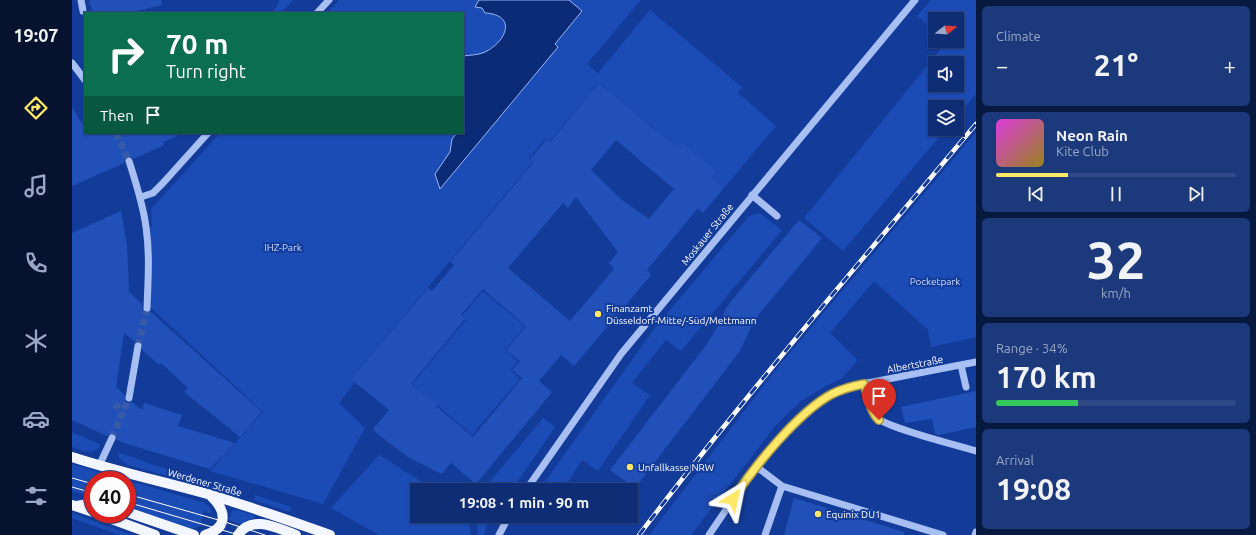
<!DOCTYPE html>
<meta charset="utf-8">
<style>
:root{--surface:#0e2d74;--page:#1c397c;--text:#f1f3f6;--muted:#9ba8c5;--line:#2e4986;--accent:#ffe869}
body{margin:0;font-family:Ubuntu,sans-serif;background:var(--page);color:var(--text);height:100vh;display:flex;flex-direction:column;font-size:15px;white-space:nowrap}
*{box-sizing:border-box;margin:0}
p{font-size:13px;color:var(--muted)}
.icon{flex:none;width:22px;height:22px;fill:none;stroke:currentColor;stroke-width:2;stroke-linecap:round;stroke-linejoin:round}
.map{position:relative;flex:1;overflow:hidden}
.sheet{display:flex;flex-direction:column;gap:6px;padding:6px;background:#081940;width:280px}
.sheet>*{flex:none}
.hud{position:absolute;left:12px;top:12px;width:380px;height:122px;border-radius:0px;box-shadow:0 1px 3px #0004,0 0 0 1px var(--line);background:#0b6e4f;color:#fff;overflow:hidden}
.needle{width:26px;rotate:73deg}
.buttons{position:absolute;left:856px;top:12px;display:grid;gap:8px}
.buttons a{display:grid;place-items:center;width:36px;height:36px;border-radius:0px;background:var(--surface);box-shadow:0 1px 3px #0004,0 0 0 1px var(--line);font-size:20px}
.speed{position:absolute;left:12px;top:471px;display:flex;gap:8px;font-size:20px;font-weight:700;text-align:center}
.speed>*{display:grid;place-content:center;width:52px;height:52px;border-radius:50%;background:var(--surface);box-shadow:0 1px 3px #0004,0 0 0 1px var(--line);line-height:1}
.speed .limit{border:6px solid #d22;background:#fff;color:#111}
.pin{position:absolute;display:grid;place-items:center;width:34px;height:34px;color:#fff;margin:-41px -17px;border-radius:50% 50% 50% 0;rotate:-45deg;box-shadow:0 0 4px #0007}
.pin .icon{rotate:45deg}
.me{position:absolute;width:44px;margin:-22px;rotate:35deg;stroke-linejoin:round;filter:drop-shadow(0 0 3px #0008)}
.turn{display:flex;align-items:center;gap:14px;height:84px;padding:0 16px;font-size:18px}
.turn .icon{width:52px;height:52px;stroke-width:2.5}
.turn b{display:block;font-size:28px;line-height:34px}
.then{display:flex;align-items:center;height:38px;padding:0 16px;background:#0003;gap:8px;font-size:15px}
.big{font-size:30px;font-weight:600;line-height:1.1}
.sheet .widget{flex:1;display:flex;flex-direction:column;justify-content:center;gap:6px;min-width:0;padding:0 14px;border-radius:6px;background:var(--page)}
.sheet .dial{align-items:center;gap:0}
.dial b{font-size:52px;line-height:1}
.song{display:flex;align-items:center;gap:12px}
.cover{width:48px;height:48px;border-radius:6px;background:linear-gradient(135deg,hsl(300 70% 55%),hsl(50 70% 35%))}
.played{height:4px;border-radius:2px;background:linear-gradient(90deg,var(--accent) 30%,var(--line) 30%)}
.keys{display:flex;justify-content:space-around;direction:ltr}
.heat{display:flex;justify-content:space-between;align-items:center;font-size:22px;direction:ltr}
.charge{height:6px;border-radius:3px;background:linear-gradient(90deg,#34c759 34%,var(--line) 0)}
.trip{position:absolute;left:338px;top:483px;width:228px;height:40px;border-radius:0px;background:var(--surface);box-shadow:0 1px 3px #0004,0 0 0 1px var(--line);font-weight:600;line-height:40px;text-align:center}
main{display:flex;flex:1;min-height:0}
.tabs{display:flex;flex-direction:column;width:72px;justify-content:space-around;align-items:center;background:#06122e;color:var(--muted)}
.tabs .icon{width:28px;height:28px}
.tabs .current{color:var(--accent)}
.tabs b{font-size:18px;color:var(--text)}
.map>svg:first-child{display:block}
.green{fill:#1b4bb4;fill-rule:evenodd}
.water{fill:#0c2b76;stroke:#99b8f6}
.building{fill:#2150b8;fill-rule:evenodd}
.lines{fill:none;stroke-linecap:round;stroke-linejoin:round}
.minor-tunnel{stroke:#3659a9;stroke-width:7;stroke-dasharray:7 3.5;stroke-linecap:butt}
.minor{stroke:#a7bff3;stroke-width:7}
.major{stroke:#f3f6ff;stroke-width:10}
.tram{stroke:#fff;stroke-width:1}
.rail-casing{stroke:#fff;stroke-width:4.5}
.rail{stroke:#133c9a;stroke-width:3;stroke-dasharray:9;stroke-linecap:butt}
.route-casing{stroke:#a69744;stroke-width:10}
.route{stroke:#ffe869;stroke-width:7}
.poi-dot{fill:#ffe869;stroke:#133c9a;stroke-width:1.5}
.labels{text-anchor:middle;stroke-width:4;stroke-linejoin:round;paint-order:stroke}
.street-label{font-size:10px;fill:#fff;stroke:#133c9a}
.park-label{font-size:10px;fill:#cfdefd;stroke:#133c9a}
.poi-label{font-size:10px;fill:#fff;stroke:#133c9a;text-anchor:start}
</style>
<main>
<nav class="tabs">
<b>19:07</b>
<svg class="icon current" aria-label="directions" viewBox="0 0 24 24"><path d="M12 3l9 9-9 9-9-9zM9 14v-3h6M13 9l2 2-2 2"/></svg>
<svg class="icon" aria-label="music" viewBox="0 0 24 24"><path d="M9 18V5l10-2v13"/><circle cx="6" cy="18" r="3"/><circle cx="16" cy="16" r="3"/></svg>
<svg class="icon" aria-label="phone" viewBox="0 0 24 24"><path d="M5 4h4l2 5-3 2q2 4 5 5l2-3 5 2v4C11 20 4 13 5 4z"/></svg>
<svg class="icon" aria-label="climate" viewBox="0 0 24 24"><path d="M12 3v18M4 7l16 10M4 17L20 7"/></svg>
<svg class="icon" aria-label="car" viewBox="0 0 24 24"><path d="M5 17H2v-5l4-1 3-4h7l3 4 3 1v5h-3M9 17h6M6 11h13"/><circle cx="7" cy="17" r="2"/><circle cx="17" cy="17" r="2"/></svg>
<svg class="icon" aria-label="filters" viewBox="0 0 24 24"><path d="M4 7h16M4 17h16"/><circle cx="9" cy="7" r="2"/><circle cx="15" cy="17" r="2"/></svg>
</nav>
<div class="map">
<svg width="904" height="535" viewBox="0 0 904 535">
<rect width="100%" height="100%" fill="#133c9a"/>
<path class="green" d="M207,0H221L209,13H199L205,6Z
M267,0H569L515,64L526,73L578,10L670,87L666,93L704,126L652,188L639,177L609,142L604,147L527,83L478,141L474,138L457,158L460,163L279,379L283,383L267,403L293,428L251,504L138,471L191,412L77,306L79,273L78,227H80L79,209L148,133H391V13H255Z
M859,0H904V94L885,116V107H863V129H874L771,251L732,218L875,41H885V19H863V31L845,16ZM863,63H885V85H863Z
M904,132V337L859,347L856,330L802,281L758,333L786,360L769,379L756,385L729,401L704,425L619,535H577L706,367Z
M683,214C684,214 688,214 689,214C691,215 707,228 710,230L609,351L594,340L560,383L578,395L526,471L510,460L491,490H467L582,329L677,216Z
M411,291L453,326L433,350L446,361L439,370L448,379L400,435L340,384L394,320L390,316Z
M471,418L483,427L440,490H411Z
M0,432L29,445C21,456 11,451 0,447Z
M46,452L82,465L120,476L118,482L56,465L48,459Z
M307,455L363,490H345V516H396L399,535H307L259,508Z
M0,464L133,503L138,508L140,514L132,511L128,526L120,529L55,508V480H21V497L0,491Z
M183,495L219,507L218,512L182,500Z
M161,509L182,515V518L168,524L157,520Z
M0,513L60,535H47L0,518Z
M404,516L411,519L415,525L412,535H406Z"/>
<path class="water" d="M407,0H497L510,11L483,44L486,47L368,189L363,174L378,152L380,139L385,133H391V56C398,55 407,55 413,52C434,42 446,15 413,13L410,8L403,7Z"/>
<path class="building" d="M18,0H89L90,5L56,13H21L17,2H19Z
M527,83L604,147L609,142L644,171L639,177L652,188L631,213L626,208L575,270L579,275L502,366L489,355L467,381L480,392L404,484L379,463L370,474L337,458L307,435L301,429L317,410L279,379L356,288L360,291L382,265L378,262L461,163L458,159L475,139L478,142ZM544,140L602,189L577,219L550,200L519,170ZM504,197L546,252L537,263L542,269L498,321L436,268L491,203L496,208ZM411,289L454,326L434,350L448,361L440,370L450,378L401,437L364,406L365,404L339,384L393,319L389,315Z
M0,107L13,129V133H112L91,142L92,145L61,159L58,156H55L52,160V163L0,186Z
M49,211L55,245L57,292L70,304V310L72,312L75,313L78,311L190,412L168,437L112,392L116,388L89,363L87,365L70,350L69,342L66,341L63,342L52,333L44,387L53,395L54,402L57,403L60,402L70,410L72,403L110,415L106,426L163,443L138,469L55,444L45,440L44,435L42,433L37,434L35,436L0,420V233Z
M727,220L750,238L687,314L682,321L668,351L563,488L538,470L635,344L647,324L654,308L660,300Z
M904,391V427L867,435L863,434L860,419L833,423L829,407Z
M722,498L832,532V535H712Z"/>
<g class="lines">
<path class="minor-tunnel" d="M44,133L57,161
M66,346L75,308
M42,404L51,411
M40,438L57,398"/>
<path class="minor" d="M9,0L11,11
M245,13L257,0
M0,63L13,80
M57,161C64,183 71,204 74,227C78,254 76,281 75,308
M680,195L705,216
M69,197L81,193L91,183L136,133
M889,365L894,387
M792,384C795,393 797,408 803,416C813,428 885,445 904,451
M57,398L66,346
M27,466L40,438
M685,467L710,486L871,535
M454,490L549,354L843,0
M427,535L437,516
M637,535C665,493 693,452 730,418C739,409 749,399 761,394C770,389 780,387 790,384L904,362
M693,535L710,486
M903,535L904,532"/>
<path class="major" d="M0,457C46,472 93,482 139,495C179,507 219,521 258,535
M0,505L21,512
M5,506L21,503
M55,512L122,535
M26,514L83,535
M133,535C157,528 154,510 139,496
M166,535C180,514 205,528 224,535"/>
<path class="tram" d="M0,478L21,484
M0,487L21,493
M55,494L150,521L193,535
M55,502L167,535"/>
<g class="rail-casing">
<path id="rail" d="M567,535C674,394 790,260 904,124"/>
</g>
<use href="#rail" class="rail"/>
</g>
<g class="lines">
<g class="route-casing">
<path id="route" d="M661,499C682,467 726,412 760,394C770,389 781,386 792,384C796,396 798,411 807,420"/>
</g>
<use href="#route" class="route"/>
</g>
<g class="poi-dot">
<circle cx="526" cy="314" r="4"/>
<circle cx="558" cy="467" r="4"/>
<circle cx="746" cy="514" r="4"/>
</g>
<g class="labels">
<g class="street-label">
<text transform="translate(635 234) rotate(-51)" y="4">Moskauer Straße</text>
<text transform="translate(843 364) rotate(-11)" y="4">Albertstraße</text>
<text transform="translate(133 482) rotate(16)" y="4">Werdener Straße</text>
</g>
<g class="park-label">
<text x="211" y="251">IHZ-Park</text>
<text x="863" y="285">Pocketpark</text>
</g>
<g class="poi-label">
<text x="534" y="312">Finanzamt<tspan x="534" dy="12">Düsseldorf-Mitte/-Süd/Mettmann</tspan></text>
<text x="566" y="471">Unfallkasse NRW</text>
<text x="754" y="518">Equinix DU1</text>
</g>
</g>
</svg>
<div class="buttons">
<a><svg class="needle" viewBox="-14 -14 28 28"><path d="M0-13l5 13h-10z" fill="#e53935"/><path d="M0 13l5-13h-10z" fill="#9ba8c5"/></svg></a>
<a><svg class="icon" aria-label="sound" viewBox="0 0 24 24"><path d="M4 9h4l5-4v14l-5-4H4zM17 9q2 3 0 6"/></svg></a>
<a><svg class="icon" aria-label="layers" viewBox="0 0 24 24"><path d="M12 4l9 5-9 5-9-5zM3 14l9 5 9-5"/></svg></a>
</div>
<div class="speed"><div class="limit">40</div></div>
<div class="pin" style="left:807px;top:420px;background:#d93025"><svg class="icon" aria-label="arrive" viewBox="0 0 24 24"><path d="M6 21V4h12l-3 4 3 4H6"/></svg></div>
<svg class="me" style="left:661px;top:499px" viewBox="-20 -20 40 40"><path d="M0-17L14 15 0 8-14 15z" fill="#ffe869" stroke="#fff" stroke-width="4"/></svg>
<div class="trip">19:08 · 1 min · 90 m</div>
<div class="hud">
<div class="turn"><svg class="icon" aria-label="right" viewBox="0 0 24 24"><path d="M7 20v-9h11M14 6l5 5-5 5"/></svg><div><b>70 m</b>Turn right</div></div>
<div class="then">Then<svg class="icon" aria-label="arrive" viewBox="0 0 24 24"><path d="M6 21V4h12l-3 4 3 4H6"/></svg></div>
</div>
</div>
<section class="sheet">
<div class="widget"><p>Climate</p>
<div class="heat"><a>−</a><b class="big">21°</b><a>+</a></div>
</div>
<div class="widget">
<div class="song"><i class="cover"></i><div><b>Neon Rain</b><p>Kite Club</p></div></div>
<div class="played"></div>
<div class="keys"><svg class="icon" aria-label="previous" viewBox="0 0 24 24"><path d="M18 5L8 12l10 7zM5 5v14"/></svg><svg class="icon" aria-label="pause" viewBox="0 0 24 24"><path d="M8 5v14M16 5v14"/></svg><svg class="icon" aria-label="next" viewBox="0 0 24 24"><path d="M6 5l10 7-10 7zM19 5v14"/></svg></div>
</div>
<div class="widget dial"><b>32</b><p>km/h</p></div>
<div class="widget"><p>Range · 34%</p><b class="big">170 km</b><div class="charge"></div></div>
<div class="widget"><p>Arrival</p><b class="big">19:08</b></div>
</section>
</main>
